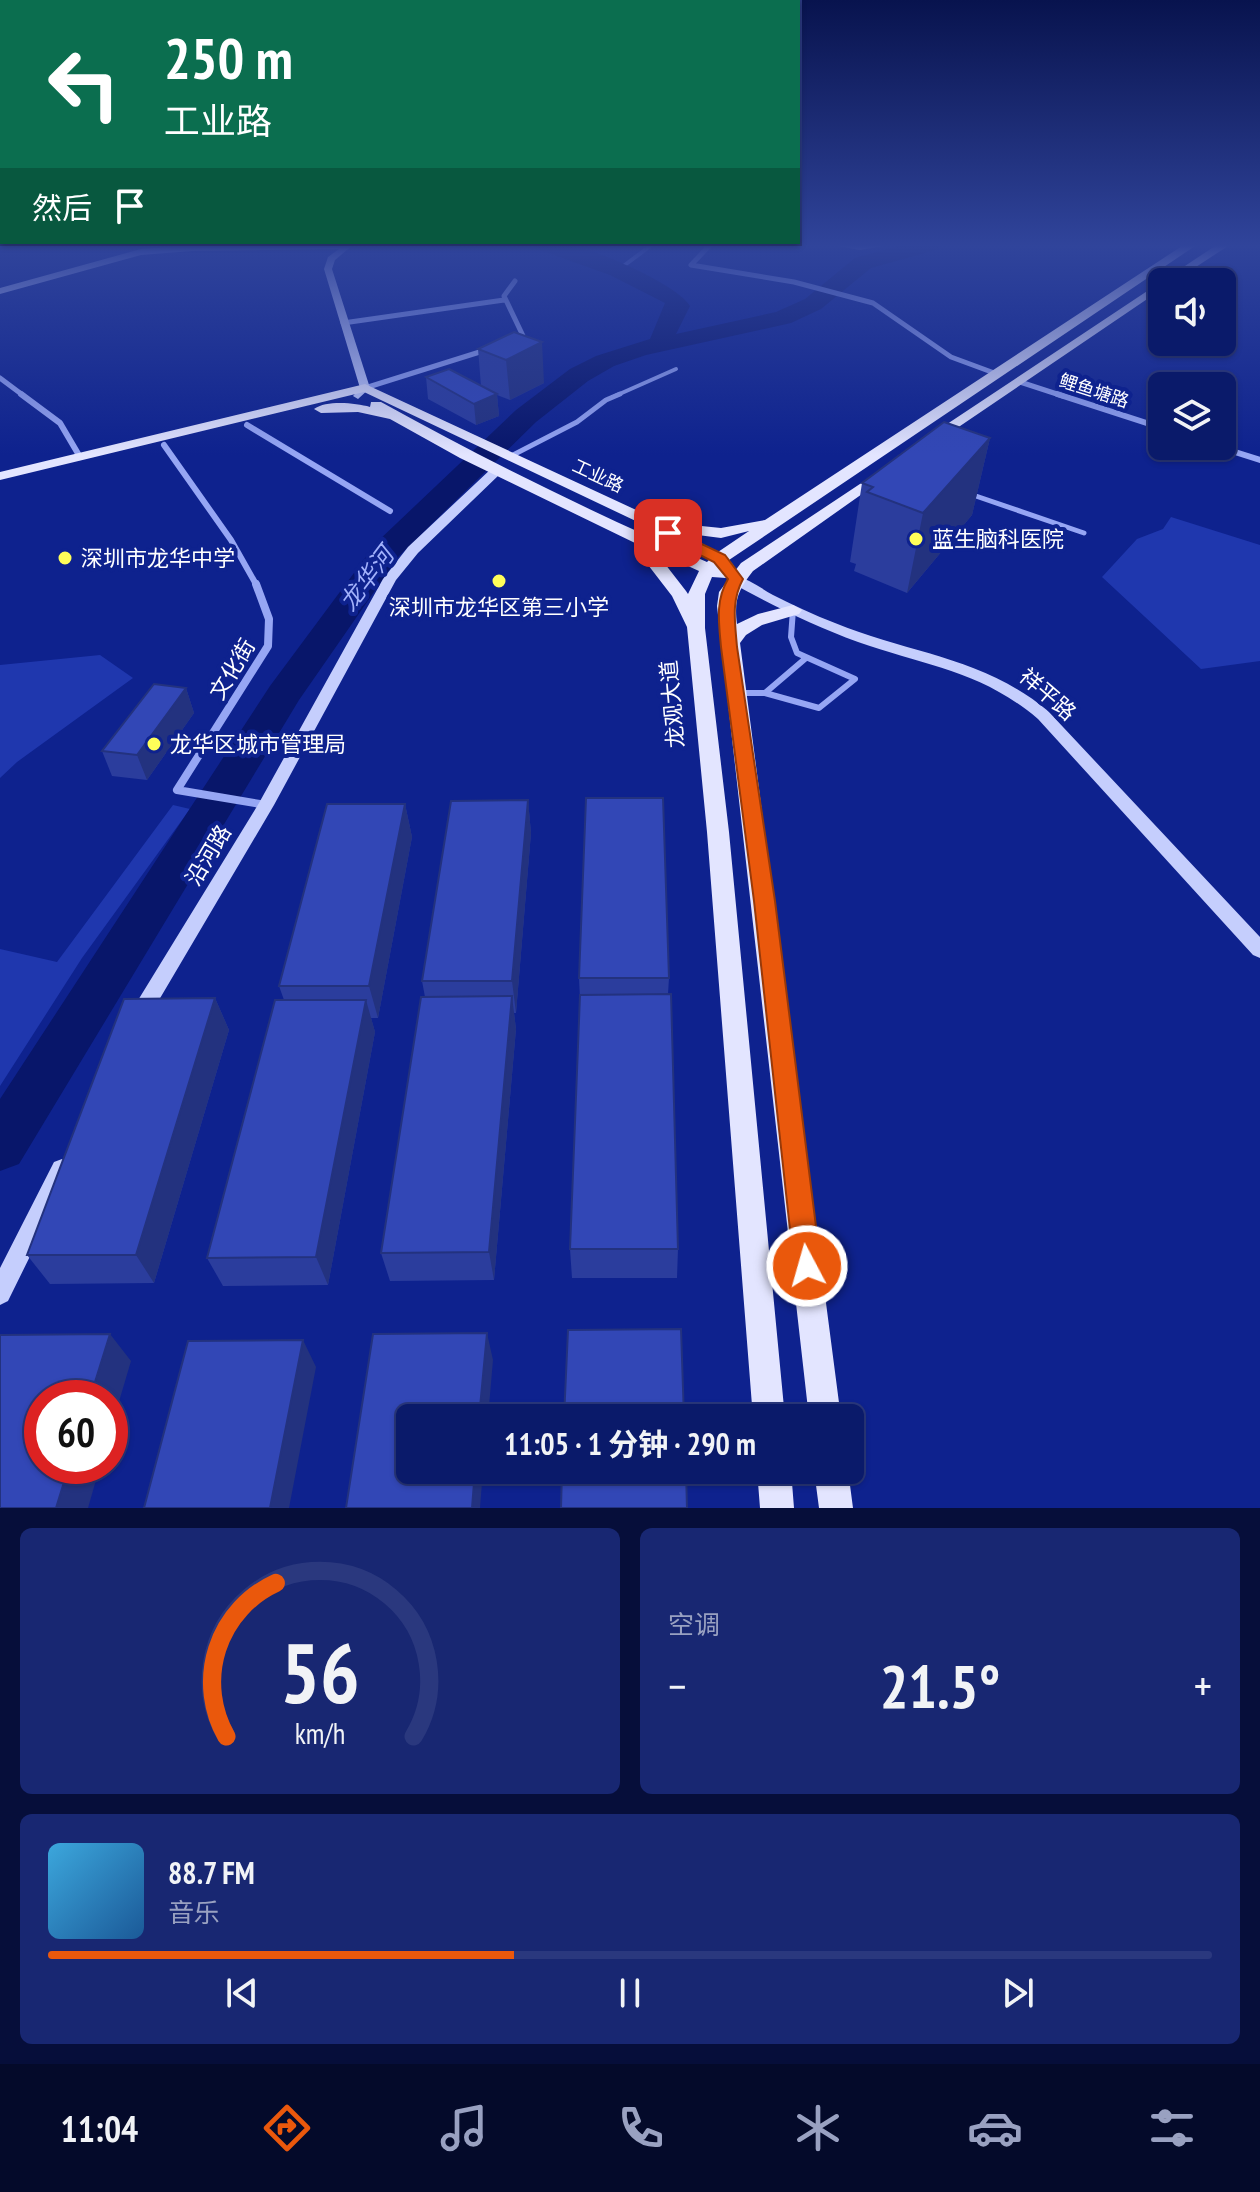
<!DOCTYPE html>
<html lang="zh">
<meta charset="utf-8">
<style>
:root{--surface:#0a1a6a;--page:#182772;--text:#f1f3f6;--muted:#99a1c1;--line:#2a387e;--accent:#ea580c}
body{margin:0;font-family:"PT Sans Narrow","Noto Sans SC",sans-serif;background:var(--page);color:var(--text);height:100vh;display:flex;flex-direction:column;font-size:30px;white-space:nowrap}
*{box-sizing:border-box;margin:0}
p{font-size:26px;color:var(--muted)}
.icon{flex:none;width:44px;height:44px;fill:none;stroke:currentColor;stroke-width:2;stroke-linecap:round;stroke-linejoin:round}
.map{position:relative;height:1508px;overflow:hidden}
.panel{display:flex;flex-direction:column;gap:20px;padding:20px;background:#060e3a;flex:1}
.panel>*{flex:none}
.hud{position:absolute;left:0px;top:0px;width:800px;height:244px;box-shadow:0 2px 6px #0004,0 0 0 2px var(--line);background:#0b6e4f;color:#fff;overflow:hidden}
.fabs{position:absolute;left:1148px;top:268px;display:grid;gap:16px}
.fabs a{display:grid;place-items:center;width:88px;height:88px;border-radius:12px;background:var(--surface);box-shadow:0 2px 6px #0004,0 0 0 2px var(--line);font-size:40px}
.speed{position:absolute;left:24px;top:1380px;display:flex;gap:16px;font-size:40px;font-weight:700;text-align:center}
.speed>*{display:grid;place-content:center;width:104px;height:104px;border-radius:50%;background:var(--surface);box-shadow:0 2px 6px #0004,0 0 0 2px var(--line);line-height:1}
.speed .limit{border:12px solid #d22;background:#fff;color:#111}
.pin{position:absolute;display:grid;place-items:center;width:68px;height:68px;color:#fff;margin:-34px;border-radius:16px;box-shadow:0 4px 12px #0006}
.me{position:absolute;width:88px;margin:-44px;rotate:354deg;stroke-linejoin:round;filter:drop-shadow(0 0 6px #0008)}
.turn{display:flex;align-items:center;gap:28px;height:168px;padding:0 32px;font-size:36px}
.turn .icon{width:104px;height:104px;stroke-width:2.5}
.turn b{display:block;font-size:56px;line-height:68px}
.then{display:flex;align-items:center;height:76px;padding:0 32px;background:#0003;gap:16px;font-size:30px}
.big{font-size:60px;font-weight:700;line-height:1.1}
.panel .tile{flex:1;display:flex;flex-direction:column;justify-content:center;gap:12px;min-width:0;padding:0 28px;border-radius:12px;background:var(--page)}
.panel .dial{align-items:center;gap:0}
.dial svg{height:208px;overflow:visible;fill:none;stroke:var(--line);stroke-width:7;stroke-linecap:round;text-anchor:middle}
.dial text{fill:var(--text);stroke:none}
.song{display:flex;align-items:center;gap:24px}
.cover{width:96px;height:96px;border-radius:12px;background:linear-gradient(135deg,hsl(200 70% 55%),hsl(210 70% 35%))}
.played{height:8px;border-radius:4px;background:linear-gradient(90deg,var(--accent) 40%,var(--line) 40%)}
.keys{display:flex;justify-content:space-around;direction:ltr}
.heat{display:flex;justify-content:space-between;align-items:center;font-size:44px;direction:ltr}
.panel .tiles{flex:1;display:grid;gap:20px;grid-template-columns:1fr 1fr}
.tile:last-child{grid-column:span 2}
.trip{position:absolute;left:396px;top:1404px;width:468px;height:80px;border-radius:12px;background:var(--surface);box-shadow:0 2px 6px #0004,0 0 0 2px var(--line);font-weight:700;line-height:80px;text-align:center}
.menu{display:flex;height:128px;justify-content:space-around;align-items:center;background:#040a2a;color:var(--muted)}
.menu .icon{width:56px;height:56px}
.menu .current{color:var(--accent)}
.menu b{font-size:36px;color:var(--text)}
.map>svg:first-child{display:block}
.green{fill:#1f37ae}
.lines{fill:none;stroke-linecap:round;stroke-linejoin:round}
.stream{stroke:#879bf8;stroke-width:4}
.river{fill:#08166a;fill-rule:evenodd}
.lane-far2{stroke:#96a6f4;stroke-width:4}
.lane-far1{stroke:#96a6f4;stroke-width:5}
.lane{stroke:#96a6f4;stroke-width:6}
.street-far2{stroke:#96a6f4;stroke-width:5}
.street-far1{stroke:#96a6f4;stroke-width:6}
.street{stroke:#96a6f4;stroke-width:8}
.secondary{fill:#c5cefd;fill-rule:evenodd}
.primary{fill:#e3e5ff;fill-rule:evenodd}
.wall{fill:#2b3d9d}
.shaded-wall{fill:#23327f}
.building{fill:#3247b6;stroke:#23327f;stroke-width:2}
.route{fill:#ea580c;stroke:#983908;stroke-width:2}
.poi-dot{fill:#fffe59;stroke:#0e228e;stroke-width:3}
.labels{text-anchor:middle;stroke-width:8;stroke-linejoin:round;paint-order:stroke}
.far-street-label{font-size:18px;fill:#fff;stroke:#0e228e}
.poi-label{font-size:22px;fill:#fff;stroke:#0e228e;text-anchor:start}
.street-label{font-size:22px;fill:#fff;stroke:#0e228e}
.water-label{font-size:24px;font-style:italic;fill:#a2b1fb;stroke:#0e228e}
</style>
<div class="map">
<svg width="1260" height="1508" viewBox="0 0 1260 1508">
<rect width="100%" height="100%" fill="#0e228e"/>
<path class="green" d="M1171,517L1260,545V661L1201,669L1102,577L1137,539L1163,529Z
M100,655L133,678L17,762L0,778V665Z
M173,805L190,809L82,958L0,1086V949L57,962Z"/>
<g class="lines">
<path class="stream" d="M618,270L653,244"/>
<path class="river" d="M535,244C545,244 557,243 566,244C594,249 676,283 690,306L676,334L776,312L805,299L855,258L906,244H941L939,249L871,268L821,309L791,323L646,355L614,366L588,381L536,422L399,556L299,700L19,1164L0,1171V1099L270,686L377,542L516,410L570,369L596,356L650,339L665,303L610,275L537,249Z"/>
<path class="lane-far2" d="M615,396L676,369"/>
<path class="lane-far1" d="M509,457L577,422L606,400L620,394
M970,494L1084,533"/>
<path class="lane" d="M793,610L791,637L797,653L855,679L819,708L765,693L806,658
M741,693H765"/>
<path class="street-far2" d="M711,244L691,265L794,282L873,303L951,357L997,374
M515,281L504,296L525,340L519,341
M343,323L504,300
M0,378L24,396
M1017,381L1063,396
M365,388L486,350"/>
<path class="street-far1" d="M21,394L60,423L80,457
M1057,394L1162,428
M247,425L390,511
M164,445L231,540L257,586
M1216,446L1260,460"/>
<path class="street" d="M256,584L269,619L268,646L177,790L266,805"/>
<path class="secondary" d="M354,244L335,260L332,269L370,388L358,399L353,396L360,388L324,269L328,257L339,249L192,251L141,255L0,294V288L141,249L192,245Z
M828,244H895L860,250Z
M496,467L500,468V474L418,553L396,580L274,805L146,1022L139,1024L132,1022L129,1016L132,1010L259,803L383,579L408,547L492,468Z
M735,575C748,579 761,588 773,595C793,605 814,615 835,623C911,654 983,657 1048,711L1260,937V958L1253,955L1038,719C980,670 926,666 858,642C814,626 771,605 730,582L728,579Z
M62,1159L70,1162L73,1169L8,1301L0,1305V1268L54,1162Z"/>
<path class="primary" d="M1185,244H1198L729,560L734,566L732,570L726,571V578L712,577L705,594V628L729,832L785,1418H753L707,832L687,627L672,596L635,548V543L460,458L390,419L358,412L321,413L314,409C327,400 355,403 370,407L371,402H381C487,461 595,514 707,562L709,560L640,523L364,392L0,480V472L365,384L662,522L721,528L765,520ZM749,531L718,552L682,533L721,538ZM655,551L699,571L688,594L686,591Z
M1218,244H1231L1173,282H1162V289L935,443L930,444L923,440Z
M884,468L891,472L889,475L753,571C738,590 734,600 737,624L758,614L793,605L802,610L799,614L762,625L746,635L740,643L841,1418H809L717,606L719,592L741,563Z
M757,1470H791L794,1508H760Z
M814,1470H848L853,1508H819Z"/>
</g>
<path class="wall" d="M514,332L544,383L510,400L497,395L499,416L476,425L428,399L426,377L481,386L478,349Z
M990,438L972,515L907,593L854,571L856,564L850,562L862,483Z
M186,688L194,713L147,780L112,776L102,751Z
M528,800L531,833L516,1013H514L516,1029L494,1280L390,1281L381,1253L425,997L422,981Z
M405,804L412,837L378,1018H371L375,1032L328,1285L223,1286L207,1258L284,1000L279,986Z
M579,978H669L668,994L678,1249L677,1278H572L570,1249L580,999Z
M215,998L229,1030L154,1283L50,1284L27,1255Z"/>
<path class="shaded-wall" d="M542,342L544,383L510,400L506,360Z
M497,394L499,416L476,425L474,404Z
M990,438L972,515L907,593L923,513Z
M186,688L194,713L147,780L137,755Z
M528,800L531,833L516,1013L512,981Z
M405,804L412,837L378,1018L369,986Z
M512,996L516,1029L494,1280L489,1252Z
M215,998L229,1030L154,1283L136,1255Z
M366,1000L375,1032L328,1285L316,1257Z
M487,1333L493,1360L488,1418H479Z
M110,1334L131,1361L110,1432V1398H90Z
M303,1340L316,1367L289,1508H270Z
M69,1466H100L88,1508H56Z
M475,1470H483L480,1508H472Z"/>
<path class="building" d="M514,332L542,342L506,360L478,349Z
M449,369L497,394L474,404L426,377Z
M944,422L990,438L923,513L867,492L873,487L862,483Z
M154,684L186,688L137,755L102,751Z
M586,798H663L669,978H579Z
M528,800L512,981H422L451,801Z
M327,804H405L369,986H279Z
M671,994L678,1249H570L580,995Z
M512,996L489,1252L381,1253L421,997Z
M215,998L136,1255H27L124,999Z
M275,1000H366L316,1257L207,1258Z
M681,1329L684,1418H564L568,1330Z
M487,1333L479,1418H410V1470H475L472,1508H346L373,1334Z
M110,1334L90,1398H42V1466H69L56,1508H0V1335Z
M303,1340L270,1508H144L188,1341Z
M562,1470H686L687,1508H561Z"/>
<linearGradient id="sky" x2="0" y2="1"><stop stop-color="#08134e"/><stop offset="0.54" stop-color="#30449b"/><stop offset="1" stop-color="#30449b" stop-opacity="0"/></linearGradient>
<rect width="1260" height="455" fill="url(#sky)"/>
<path class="route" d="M668,528L725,555L743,579C731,601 735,622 737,647L775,901L821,1266L817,1275L807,1279L798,1275L794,1266L754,901L721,647C719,623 715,601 728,579L714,562L662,536V530Z"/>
<g class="poi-dot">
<circle cx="916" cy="539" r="8"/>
<circle cx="65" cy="558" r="8"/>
<circle cx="499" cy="581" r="8"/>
<circle cx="154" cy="744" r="8"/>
</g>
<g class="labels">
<g class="far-street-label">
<text transform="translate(1094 391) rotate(18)" y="6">鲤鱼塘路</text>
<text transform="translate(598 476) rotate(25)" y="6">工业路</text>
</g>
<g class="poi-label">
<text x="932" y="547">蓝生脑科医院</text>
<text x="81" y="566">深圳市龙华中学</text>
<text x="499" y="615" text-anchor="middle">深圳市龙华区第三小学</text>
<text x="170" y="752">龙华区城市管理局</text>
</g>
<g class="street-label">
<text transform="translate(232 669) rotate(-59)" y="8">文化街</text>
<text transform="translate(1048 694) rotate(41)" y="8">祥平路</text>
<text transform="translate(672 704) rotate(-95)" y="8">龙观大道</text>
<text transform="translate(208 855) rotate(-59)" y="8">沿河路</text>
</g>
<g class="water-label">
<text transform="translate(367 579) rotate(-53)" y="8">龙华河</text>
</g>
</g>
</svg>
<div class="fabs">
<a><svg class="icon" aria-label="sound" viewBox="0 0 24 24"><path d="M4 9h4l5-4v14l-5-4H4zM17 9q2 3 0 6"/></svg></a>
<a><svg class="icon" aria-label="layers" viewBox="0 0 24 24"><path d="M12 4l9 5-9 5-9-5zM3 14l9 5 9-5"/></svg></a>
</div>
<div class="speed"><div class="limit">60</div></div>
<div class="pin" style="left:668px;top:533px;background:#d93025"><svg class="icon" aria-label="arrive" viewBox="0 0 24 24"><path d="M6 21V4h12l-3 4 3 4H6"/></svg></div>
<svg class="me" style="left:807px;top:1266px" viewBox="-20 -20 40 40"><circle r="17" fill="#ea580c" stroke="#fff" stroke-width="3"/><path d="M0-11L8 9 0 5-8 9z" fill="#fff"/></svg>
<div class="trip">11:05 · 1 分钟 · 290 m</div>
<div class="hud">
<div class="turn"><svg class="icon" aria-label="left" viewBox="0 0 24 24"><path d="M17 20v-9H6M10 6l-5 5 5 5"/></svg><div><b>250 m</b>工业路</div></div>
<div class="then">然后<svg class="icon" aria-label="arrive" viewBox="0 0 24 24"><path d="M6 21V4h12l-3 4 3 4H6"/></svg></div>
</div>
</div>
<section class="panel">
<div class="tiles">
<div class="tile dial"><svg viewBox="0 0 100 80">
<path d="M14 69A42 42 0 1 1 86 69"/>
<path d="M14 69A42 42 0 0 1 33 10" stroke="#ea580c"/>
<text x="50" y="56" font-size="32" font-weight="700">56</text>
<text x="50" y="72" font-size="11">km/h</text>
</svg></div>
<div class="tile"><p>空调</p>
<div class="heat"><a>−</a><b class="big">21.5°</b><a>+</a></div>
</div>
<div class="tile">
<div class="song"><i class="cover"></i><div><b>88.7 FM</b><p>音乐</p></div></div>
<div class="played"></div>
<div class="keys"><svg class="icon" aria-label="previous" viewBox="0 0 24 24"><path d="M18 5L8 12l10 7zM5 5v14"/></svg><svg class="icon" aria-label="pause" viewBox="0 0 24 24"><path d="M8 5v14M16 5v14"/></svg><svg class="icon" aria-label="next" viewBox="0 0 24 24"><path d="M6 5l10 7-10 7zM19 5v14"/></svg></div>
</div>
</div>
</section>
<nav class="menu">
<b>11:04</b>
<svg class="icon current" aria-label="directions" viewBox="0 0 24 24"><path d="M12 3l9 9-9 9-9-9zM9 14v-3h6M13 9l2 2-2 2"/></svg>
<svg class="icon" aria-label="music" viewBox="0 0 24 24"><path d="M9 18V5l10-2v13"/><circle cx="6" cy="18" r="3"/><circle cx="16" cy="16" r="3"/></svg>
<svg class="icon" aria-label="phone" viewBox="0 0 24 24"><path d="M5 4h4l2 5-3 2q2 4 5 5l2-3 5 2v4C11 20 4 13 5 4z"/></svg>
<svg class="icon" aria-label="climate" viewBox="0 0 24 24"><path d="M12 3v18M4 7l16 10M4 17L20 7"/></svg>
<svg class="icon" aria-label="car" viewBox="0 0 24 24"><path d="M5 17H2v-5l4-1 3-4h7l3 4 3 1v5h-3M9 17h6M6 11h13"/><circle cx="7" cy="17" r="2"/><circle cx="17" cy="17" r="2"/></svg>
<svg class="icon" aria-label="filters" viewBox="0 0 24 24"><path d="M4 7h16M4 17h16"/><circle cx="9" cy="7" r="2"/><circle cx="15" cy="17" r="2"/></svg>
</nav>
